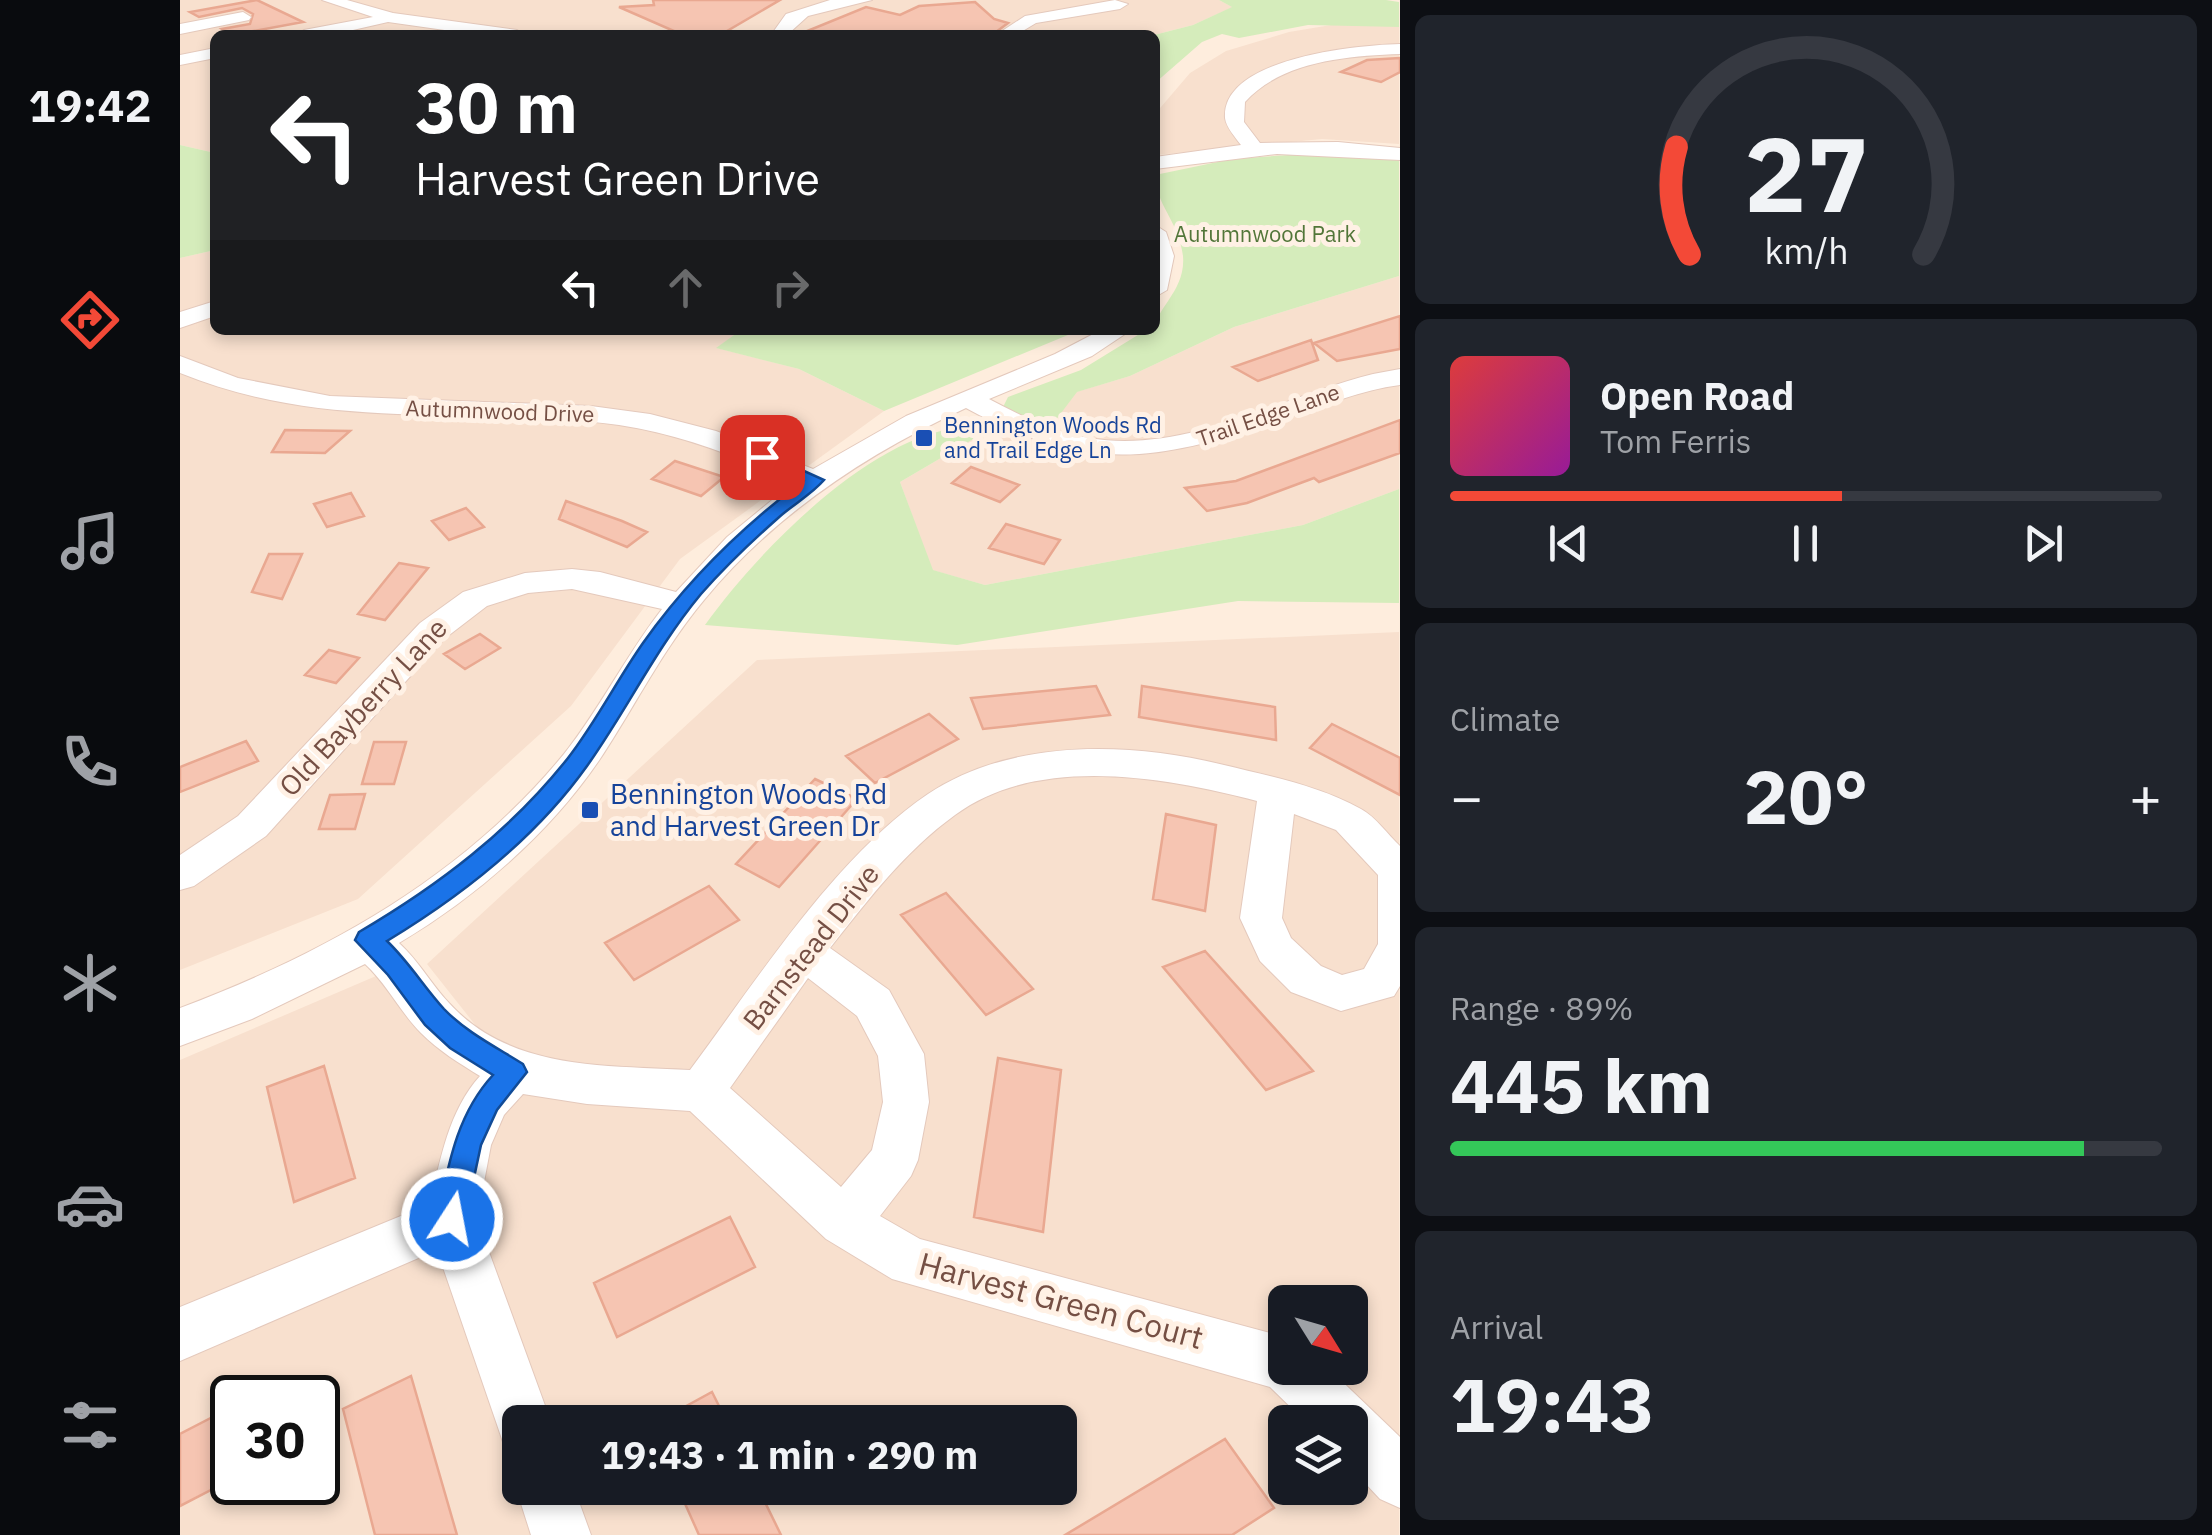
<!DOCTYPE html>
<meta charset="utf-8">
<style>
:root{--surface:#171b24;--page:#20242c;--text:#f1f3f6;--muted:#9ea1a6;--line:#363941;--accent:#f34937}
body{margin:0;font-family:"IBM Plex Sans",sans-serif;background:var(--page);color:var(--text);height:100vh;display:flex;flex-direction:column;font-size:38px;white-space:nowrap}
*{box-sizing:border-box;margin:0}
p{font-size:32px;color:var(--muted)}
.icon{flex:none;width:55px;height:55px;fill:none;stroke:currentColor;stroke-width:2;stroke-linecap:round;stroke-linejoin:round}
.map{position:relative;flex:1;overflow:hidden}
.side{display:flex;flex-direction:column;gap:15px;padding:15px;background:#0d0f14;width:812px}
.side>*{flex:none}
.banner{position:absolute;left:30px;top:30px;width:950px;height:305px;border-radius:15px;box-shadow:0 5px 15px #0003;background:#202124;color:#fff;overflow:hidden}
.needle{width:65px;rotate:127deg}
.tools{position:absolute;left:1088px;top:1285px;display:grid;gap:20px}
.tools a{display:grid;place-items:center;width:100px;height:100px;border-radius:15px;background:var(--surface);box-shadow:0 5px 15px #0003;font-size:50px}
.speed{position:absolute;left:30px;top:1375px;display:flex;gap:20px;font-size:50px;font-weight:700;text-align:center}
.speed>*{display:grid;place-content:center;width:130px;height:130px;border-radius:50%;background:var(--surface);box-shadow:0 5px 15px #0003;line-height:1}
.speed .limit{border:5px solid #111;border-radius:15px;background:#fff;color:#111}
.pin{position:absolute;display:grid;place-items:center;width:85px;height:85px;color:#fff;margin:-42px;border-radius:20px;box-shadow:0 5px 15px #0006}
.me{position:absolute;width:110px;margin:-55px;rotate:11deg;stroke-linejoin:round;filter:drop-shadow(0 0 8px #0008)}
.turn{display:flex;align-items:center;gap:35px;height:210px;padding:0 40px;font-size:45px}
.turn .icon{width:130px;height:130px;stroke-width:2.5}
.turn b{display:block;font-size:70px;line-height:85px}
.lanes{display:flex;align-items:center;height:95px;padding:0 40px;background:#0003;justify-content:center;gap:50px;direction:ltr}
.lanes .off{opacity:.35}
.big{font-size:75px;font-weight:800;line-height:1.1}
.side .card{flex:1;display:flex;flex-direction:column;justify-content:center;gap:15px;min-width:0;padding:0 35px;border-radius:15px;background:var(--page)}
.side .dial{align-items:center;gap:0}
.dial svg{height:260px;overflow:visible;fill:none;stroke:var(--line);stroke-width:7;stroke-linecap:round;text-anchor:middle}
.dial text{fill:var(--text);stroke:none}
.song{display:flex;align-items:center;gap:30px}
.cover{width:120px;height:120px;border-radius:15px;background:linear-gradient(135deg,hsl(0 70% 55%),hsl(300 70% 35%))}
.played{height:10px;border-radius:5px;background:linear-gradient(90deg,var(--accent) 55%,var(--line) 55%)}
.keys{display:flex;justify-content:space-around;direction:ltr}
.heat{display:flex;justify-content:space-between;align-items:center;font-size:55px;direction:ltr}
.charge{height:15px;border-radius:8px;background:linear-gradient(90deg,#34c759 89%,var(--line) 0)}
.trip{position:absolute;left:322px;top:1405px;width:575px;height:100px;border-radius:15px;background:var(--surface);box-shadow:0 5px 15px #0003;font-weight:800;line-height:100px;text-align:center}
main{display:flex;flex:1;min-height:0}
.tabs{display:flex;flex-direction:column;width:180px;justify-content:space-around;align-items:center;background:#090b0e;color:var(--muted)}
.tabs .icon{width:70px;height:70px}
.tabs .on{color:var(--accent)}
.tabs b{font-size:45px;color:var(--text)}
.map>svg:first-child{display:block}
.residential{fill:#f8e0ce;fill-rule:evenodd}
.green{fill:#d5ecbb}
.building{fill:#f6c5b2;stroke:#e9a891;stroke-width:2.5}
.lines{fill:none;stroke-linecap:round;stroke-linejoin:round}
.minor-casing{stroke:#e4c9bc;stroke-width:2}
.minor{fill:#fff;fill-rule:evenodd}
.route{fill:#1a73e8;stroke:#114b97;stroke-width:2.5}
.transit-dot{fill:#1a4fb4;stroke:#fff1e5;stroke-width:4}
.labels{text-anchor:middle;stroke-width:10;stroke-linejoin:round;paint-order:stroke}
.far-park-label{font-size:22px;fill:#527639;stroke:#fff1e5}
.far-street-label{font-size:22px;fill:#754f44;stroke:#fff1e5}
.far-transit-label{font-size:22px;fill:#164399;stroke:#fff1e5;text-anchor:start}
.street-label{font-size:28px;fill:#754f44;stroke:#fff1e5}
.transit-label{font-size:28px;fill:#164399;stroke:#fff1e5;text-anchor:start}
.near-street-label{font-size:32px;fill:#754f44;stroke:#fff1e5}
</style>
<main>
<nav class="tabs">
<b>19:42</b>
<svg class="icon on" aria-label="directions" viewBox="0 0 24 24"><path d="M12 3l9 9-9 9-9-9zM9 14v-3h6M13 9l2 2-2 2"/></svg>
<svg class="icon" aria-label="music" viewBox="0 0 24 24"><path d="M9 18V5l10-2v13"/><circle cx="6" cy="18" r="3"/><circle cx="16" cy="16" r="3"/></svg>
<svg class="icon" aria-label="phone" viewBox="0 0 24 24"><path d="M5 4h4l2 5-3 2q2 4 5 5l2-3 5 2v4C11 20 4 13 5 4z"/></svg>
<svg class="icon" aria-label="climate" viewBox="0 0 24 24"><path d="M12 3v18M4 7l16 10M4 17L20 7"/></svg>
<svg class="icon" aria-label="car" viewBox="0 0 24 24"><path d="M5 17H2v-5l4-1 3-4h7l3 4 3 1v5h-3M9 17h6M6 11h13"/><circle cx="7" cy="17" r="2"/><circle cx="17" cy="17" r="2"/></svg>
<svg class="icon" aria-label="filters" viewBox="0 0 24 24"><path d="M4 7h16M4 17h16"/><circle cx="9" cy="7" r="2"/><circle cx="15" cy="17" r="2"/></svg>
</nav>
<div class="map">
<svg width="1220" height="1535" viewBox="0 0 1220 1535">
<rect width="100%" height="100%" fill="#feeddd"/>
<path class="residential" d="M0,0H1039L1053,7L1013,25L974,35H35V153L0,145Z
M1169,22H1219V144L1142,139L975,155V114L1010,73L1046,51L1109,32Z
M35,250V330H561L537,348L619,369L704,411L500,559L391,706L178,899L0,970V258Z
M1219,276V489L1123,525L805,585L752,570L720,482L807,431L869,429L896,392L950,376L1054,327Z
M1219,632V1535H0V1060L217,967L327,1065L247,964L577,660ZM1105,1302H1170V1368H1105ZM52,1398H138V1482H52ZM340,1422H880V1488H340ZM1105,1422H1170V1488H1105Z"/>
<path class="green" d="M1039,0H1206L1219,2V27L1128,25L1059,38L1042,34L1022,42L975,83L974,35L1013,25L1052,7Z
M0,145L35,153V250L0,258Z
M1124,154L1219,160V276L1054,327L950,376L897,392L869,429L823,407L828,397L901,370L966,330H975C975,308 1006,291 1003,256C999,221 975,204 975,175L1052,159Z
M561,330H900L704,411L619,369L536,348Z
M787,427L807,431L720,482L753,570L805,585L1123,525L1219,489V603L1058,601L777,645L525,625C577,552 694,431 787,427Z"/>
<path class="building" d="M77,0L123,22L52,35L42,29L70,24L73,14L62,8L19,17L10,12Z
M473,0H600L547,31L496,32L439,7L474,5Z
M795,2L814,19L828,23L812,35L620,34L686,7L720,15L739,6Z
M1220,58V72L1201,82L1161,72L1187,60Z
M1220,316V349L1157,361L1134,343Z
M1131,340L1138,360L1078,381L1053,367Z
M1220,420V453L1139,482L1134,478L1067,503L1027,511L1005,488L1056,481Z
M105,430L170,431L145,453L92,452Z
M495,461L544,477L521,496L472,479Z
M791,467L839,485L820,502L772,483Z
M171,493L184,516L147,527L134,504Z
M386,501L442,521L467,532L447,547L379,519Z
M286,508L304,527L269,540L252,521Z
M826,524L880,540L864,564L809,548Z
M89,554H122L102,599L72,592Z
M219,563L248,568L205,620L178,614Z
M300,634L320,648L285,669L264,654Z
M149,650L179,658L156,683L125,675Z
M916,686L930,715L803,729L791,698Z
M962,686L1095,707L1096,740L959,717Z
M749,714L778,739L695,783L666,756Z
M1152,724L1220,758V795L1130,748Z
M66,741L78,761L0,792V767Z
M194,742H226L214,784H182Z
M635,779L677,799L599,887L556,864Z
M185,794L175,829H139L150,795Z
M986,814L1036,825L1025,911L973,899Z
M529,886L559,920L454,980L425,943Z
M766,893L853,989L806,1015L721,915Z
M1025,951L1133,1071L1086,1090L983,967Z
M818,1058L881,1070L863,1232L794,1217Z
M144,1066L175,1178L114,1202L87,1087Z
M550,1217L575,1267L437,1337L414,1283Z
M231,1376L277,1535H195L163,1409Z
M532,1392L547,1422H477Z
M52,1407V1479L0,1506V1434Z
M1045,1439L1094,1508L1052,1535H885Z
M498,1488H578L601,1535H519Z"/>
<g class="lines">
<g class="minor-casing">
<path id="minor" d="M142,0H167L213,13L337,30L345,35H300L208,22L151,35H116L124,30L193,17Z
M650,0H692L628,16L607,35H591L606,14Z
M935,0L948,4L940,9L856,23L836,35H816L845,16Z
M63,12L71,17L69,20L0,34V24Z
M1220,44V54C1167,56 1102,61 1065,102L1064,122L1080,143L1158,142L1220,148V160L1097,154L975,169V157L1061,145C1055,137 1046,127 1045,118C1041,58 1177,45 1220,44Z
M35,48V58L0,65V55Z
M975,225L986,232L994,256L987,290L975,297Z
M35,301V316L0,328V312Z
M921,330H951L912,356L809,399C841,416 873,432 909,438C1005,455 1103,396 1193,374L1220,369V385C1181,390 1146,405 1109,417C980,461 911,476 786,408C686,454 595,514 524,600C483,649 455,706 420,759C370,833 296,897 219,943C239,961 251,984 269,1003C331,1071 425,1065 510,1070C577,980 655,857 748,794C832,738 950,742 1044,765C1089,776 1140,786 1181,809C1196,817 1208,835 1220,846V986L1214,996L1161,1011L1111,992L1080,961L1060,918L1077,801C984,777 858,754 775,815C725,851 688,900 650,948L709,990L744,1054L749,1102L738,1160L731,1176L700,1216L740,1239L1105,1337V1368H1148L1220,1437V1508L1200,1499L1170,1467V1422H1126L1090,1387L712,1279L646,1239L510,1111L407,1104L343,1094L324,1115L311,1145L297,1219L371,1422H340V1449L323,1442L257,1250L0,1361V1307L250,1204C260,1160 269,1110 300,1076C279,1063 259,1051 241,1033C220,1012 207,984 185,964L72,1019L0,1046V1008C146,953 283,877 384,754C420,709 446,655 482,609L392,589L348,593L307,606L264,639L86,836L14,886L0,890V855L58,816L240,623L283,592L345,573L392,569L420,572L496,592L547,537L614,482C558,457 500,434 439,425C286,404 150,434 0,373V356L58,378L150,396L411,406L470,414L536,431L633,469L726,416L875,354ZM1114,814L1156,830L1198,875V944L1184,969L1162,975L1141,966L1111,938L1102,918ZM628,978L677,1016L698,1056L703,1102L692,1150L661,1187L550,1088Z
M340,1478V1488H394L411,1535H351L336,1488Z"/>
</g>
<use href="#minor" class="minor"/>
</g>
<path class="route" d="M582,452L644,480C631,495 612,505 597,519C571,542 544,568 521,594C476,648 447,710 407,766C355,839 283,895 207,941C229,962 244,987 264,1009C286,1032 316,1047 343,1064L347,1072L317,1110L301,1145L283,1229L272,1233L261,1229L257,1219C268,1167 276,1115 313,1075L270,1048L245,1025L208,975L175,940L179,932C259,885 330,831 388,758C416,722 437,680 463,643C507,581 562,527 623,481L575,460V453Z"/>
<g class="transit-dot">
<rect x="734" y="428" width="20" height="20" rx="5"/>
<rect x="400" y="800" width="20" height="20" rx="5"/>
</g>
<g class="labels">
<g class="far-park-label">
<text x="1085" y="242">Autumnwood Park</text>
</g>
<g class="far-street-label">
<text transform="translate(320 411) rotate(2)" y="8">Autumnwood Drive</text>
<text transform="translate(1088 415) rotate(-19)" y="8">Trail Edge Lane</text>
</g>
<g class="far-transit-label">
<text x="764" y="433">Bennington Woods Rd<tspan x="764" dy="25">and Trail Edge Ln</tspan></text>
</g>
<g class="street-label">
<text transform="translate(183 707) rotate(-47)" y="10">Old Bayberry Lane</text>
<text transform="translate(631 947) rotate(-52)" y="10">Barnstead Drive</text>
</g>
<g class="transit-label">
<text x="430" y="804">Bennington Woods Rd<tspan x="430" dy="32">and Harvest Green Dr</tspan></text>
</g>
<g class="near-street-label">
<text transform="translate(881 1301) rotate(15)" y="11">Harvest Green Court</text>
</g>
</g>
</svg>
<div class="tools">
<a><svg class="needle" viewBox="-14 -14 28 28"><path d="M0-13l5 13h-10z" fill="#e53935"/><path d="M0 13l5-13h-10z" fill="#9ea1a6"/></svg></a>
<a><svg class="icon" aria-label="layers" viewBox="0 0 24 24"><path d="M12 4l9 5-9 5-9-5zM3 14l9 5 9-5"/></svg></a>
</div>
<div class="speed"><div class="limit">30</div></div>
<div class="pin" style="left:582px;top:457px;background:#d93025"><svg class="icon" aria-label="arrive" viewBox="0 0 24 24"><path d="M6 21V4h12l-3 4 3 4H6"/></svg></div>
<svg class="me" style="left:272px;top:1219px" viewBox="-20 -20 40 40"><circle r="17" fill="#1a73e8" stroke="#fff" stroke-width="3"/><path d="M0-11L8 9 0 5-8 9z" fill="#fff"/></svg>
<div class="trip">19:43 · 1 min · 290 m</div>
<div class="banner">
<div class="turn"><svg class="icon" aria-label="left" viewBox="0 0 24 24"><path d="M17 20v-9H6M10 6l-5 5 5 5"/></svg><div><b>30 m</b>Harvest Green Drive</div></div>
<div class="lanes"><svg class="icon" aria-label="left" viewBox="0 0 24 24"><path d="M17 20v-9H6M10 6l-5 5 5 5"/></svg><svg class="icon off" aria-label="ahead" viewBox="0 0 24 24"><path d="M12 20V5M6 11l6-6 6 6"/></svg><svg class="icon off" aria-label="right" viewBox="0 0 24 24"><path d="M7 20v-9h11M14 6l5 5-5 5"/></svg></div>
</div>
</div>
<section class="side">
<div class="card dial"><svg viewBox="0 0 100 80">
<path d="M14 69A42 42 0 1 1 86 69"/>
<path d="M14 69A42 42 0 0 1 10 36" stroke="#f34937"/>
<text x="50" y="56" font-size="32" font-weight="700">27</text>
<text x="50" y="72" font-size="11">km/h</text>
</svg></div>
<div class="card">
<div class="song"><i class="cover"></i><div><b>Open Road</b><p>Tom Ferris</p></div></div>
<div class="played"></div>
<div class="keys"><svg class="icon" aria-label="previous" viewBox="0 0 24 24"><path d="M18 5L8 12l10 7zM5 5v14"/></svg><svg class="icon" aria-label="pause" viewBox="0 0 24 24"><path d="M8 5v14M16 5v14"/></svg><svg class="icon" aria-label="next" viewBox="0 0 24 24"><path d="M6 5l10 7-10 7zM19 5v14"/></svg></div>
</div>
<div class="card"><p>Climate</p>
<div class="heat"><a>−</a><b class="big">20°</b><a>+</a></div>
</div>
<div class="card"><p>Range · 89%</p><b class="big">445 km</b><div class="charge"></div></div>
<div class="card"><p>Arrival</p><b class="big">19:43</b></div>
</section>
</main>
